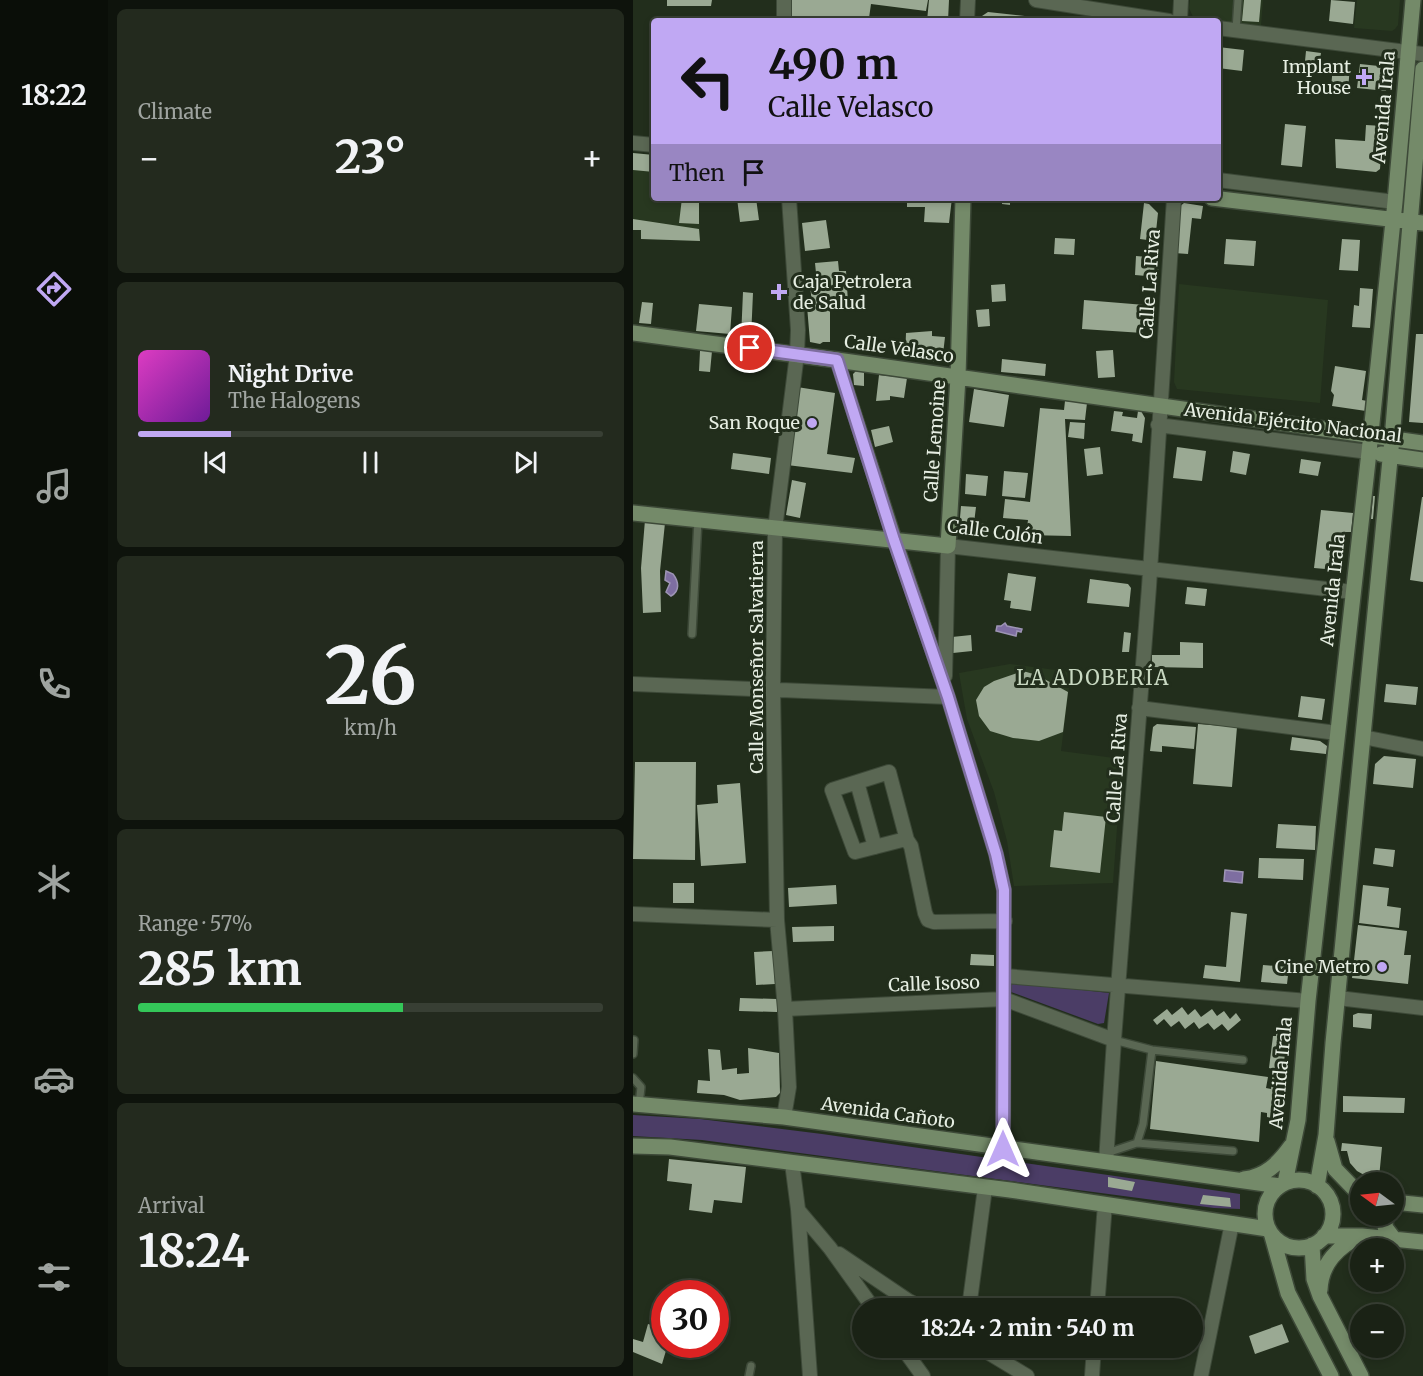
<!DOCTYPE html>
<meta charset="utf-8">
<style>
:root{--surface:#1a2215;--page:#232a1e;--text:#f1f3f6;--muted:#9fa4a0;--line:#383f34;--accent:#c0a8f3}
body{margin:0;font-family:Merriweather,serif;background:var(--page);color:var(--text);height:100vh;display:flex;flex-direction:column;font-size:22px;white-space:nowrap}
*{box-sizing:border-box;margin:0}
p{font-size:20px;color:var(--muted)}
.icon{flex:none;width:33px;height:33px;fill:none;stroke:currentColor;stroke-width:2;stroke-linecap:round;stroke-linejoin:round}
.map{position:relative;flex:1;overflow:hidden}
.side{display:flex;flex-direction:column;gap:9px;padding:9px;background:#0e130c;width:525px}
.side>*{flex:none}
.top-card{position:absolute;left:18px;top:18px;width:570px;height:183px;border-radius:6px;box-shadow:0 3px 9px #0003,0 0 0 2px var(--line);background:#c0a8f3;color:#111;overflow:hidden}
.needle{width:39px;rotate:285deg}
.controls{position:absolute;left:717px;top:1172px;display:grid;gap:12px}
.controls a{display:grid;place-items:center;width:54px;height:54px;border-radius:50%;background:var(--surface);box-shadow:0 3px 9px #0003,0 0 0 2px var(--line);font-size:30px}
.speed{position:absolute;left:18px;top:1280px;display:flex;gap:12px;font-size:30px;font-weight:700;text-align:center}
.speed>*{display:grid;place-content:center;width:78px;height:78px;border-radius:50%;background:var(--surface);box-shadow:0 3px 9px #0003,0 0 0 2px var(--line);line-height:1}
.speed .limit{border:9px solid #d22;background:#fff;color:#111}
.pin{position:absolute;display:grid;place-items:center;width:51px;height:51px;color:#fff;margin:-26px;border:3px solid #fff;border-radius:50%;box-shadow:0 2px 6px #0007}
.me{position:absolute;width:66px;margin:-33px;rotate:0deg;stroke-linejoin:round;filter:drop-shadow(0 0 4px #0008)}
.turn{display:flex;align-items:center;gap:21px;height:126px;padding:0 18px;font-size:27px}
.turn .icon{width:78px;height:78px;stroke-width:2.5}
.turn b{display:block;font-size:42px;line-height:51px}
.then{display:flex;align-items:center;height:57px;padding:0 18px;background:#0003;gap:12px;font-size:22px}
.big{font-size:45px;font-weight:700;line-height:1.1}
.side .widget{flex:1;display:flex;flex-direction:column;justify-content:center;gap:9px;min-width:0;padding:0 21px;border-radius:9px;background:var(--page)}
.side .dial{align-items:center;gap:0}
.dial b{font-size:78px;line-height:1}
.song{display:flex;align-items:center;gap:18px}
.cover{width:72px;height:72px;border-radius:9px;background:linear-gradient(135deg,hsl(310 70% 55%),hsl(280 70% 35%))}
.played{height:6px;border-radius:3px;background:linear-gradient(90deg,var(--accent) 20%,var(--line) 20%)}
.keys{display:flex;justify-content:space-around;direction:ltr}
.heat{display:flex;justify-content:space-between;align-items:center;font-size:33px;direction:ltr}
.charge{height:9px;border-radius:4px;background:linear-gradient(90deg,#34c759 57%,var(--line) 0)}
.trip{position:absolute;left:219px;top:1298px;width:351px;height:60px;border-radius:30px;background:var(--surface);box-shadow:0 3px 9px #0003,0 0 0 2px var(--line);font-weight:700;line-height:60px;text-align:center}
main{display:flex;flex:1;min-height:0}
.menu{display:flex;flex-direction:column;width:108px;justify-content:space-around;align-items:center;background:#0a0e08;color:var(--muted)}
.menu .icon{width:42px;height:42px}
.menu .on{color:var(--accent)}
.menu b{font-size:27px;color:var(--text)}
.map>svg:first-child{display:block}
.built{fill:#283820}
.green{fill:#4b3d66}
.water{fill:#7e6ea1;stroke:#9d94b4;stroke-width:1.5}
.building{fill:#9aa993}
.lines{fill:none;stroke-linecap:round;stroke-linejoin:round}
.lane-casing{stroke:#3d4938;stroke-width:10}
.street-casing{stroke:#3d4938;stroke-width:16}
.secondary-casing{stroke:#3d4938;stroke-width:18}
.lane{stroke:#5a6753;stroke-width:7}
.street{stroke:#5a6753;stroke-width:14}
.secondary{stroke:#748a69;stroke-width:15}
.route-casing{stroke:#7d6d9e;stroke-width:15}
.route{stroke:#c0a8f3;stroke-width:10}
.poi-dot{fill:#c0a8f3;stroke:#222e1c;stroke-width:2}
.labels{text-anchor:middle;stroke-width:6;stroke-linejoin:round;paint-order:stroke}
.poi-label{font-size:18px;fill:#e6eee2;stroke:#222e1c;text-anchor:end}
.street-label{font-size:18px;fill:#e6eee2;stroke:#222e1c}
.neighbourhood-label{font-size:20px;letter-spacing:1.5px;fill:#c8d8c1;stroke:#222e1c}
</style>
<main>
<nav class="menu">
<b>18:22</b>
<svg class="icon on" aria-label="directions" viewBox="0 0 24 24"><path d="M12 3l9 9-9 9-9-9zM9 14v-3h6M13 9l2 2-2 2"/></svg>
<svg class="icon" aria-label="music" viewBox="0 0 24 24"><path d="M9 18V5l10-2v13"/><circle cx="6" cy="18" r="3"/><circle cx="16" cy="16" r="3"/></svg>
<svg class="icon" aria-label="phone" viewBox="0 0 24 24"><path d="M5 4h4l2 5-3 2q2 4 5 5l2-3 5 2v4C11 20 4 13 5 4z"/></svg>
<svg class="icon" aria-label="climate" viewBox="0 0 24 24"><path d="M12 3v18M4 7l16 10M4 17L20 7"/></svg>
<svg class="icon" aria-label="car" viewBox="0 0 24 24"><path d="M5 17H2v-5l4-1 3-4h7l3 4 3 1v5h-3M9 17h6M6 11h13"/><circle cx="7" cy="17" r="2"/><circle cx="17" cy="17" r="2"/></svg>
<svg class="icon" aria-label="filters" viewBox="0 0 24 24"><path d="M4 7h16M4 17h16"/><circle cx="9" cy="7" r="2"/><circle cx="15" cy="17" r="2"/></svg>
</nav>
<section class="side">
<div class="widget"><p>Climate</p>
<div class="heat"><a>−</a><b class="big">23°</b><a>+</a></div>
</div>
<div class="widget">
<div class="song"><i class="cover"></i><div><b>Night Drive</b><p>The Halogens</p></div></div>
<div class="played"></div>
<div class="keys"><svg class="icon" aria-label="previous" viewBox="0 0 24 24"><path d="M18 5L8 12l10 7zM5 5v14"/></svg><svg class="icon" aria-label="pause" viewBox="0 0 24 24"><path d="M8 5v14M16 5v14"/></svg><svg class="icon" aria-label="next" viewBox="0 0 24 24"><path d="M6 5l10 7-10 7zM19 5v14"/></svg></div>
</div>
<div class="widget dial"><b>26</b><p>km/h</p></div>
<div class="widget"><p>Range · 57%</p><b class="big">285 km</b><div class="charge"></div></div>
<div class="widget"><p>Arrival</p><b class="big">18:24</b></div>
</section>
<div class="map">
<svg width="790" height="1376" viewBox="0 0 790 1376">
<rect width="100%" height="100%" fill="#222e1c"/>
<path class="built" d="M557,0H630L628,26L561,19L556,8Z
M724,0H767L765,25L762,29L759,31L721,28Z
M0,153L21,155V198H66L67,241L8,239L7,230H0Z
M546,284L695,300L687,403L544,389L541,382Z
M377,664L438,672L428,751L489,759L480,883L381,886L374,841L361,792L334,719L326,673Z"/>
<path class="green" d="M379,982L476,993L471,1023L465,1024L378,992L374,986Z
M0,1115L67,1119L189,1134L607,1194V1209L581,1208L69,1140L0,1136Z"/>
<path class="water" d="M33,571L40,574C46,582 47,591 38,596L33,592L37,583L32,580Z
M372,623L374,626L389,629L388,632L384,631L383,636L363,631L364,626H368Z
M592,870L610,872L609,883L591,881Z"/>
<path class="building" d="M34,0H79L78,6H34Z
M158,0H295L293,11L238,4L236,18L231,17L232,21H158Z
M296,0H316L315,21H294Z
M611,0H628L626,22L609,21Z
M698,0L722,2L720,24L696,21Z
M355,12L409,18L408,21H349V16Z
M425,18H435L443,19L442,21H425Z
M585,47L611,50L609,71L585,68Z
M673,51L688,53L685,73L671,71Z
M700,64L717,65L715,91L698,89Z
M727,64L755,67L753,91L724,88Z
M585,74H589L587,107H585Z
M652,124L673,126L669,167L648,165Z
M733,125L750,126L747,169L743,172L703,168L702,139L732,141Z
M0,153L21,155V172L0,170Z
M49,198H66V224L46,223Z
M104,198H123L126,220L107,222Z
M274,198H319L316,223L291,222L292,207H274Z
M369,198H377V205L369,204Z
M511,203L516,204L525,213L522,241L507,239Z
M551,203L570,206L568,219L559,218L555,254L541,253L546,207Z
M0,219L66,229L67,241L8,239V230H0Z
M193,220L197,248L172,251L169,223Z
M422,238L442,239L441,255L421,254Z
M593,239L623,241L621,266L591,264Z
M709,239L727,240L725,271L706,270Z
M503,256L526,258L525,277L502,275Z
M205,261L206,271H213L215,302L197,304V342H190L187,344L177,342L174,306L179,305L177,284L184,283L182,263Z
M372,284L373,301L359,302L358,285Z
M727,288L740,289L737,328L719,327L721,305L726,306Z
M110,292L120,293L118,338H108Z
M451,300L512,305L510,333L449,329Z
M9,302L20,303L18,324L6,323Z
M66,304L99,307L97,334L63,331Z
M356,309L357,326L345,327L343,310Z
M299,331V336L312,337L309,363L272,358L273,333Z
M783,334H790V423L776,422Z
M480,350L482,377L465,378L463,351Z
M67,351H79L77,372L66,371Z
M369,359L413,364L412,376L368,372Z
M702,366L733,371L729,400L734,401L733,411L699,406L701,395L698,391Z
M223,371L231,372V386L221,385L220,374Z
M246,375L274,378L271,398L257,396V400L243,401Z
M164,387L202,393L194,454L222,458L219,473L154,465Z
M341,389L376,395L371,427L336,422Z
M432,401L454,403L452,420L432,419L438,536L393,535L395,520L370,518L372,499L397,502L407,408L431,410Z
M481,411L490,412L489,416L504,418L505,411H508L512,418L509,443L499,441L500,434L478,431Z
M437,422L452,423L451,439L435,437Z
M256,426L260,442L242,447L238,430Z
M467,447L470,474L454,476L451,449Z
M544,447L573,451L569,481L540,478Z
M600,451L617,454L613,475L597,472Z
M100,453L138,458L136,474L98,469Z
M668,459L688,462L685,476L666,473Z
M371,471L395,473L392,498L369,496Z
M333,474L355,476L353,496L332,494Z
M159,480L173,483L167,518L153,515Z
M740,496H742L740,519H738Z
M789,497H790V582L777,580Z
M328,506L343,507L341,523L352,524L351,537L331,535L326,529Z
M688,510L720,513L718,532H713L709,567L704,570L681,568Z
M12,520L32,523L27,571L28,612L10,613L8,568Z
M375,573L403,577L398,611L377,608L378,601L371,600Z
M457,579L495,584L498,588L496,607L454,603Z
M554,587L574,589L572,606L552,604Z
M491,632L498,633L496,652H489Z
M338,635L339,651L320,653L319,637Z
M547,642L570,643V668L519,667V655H547Z
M390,671L404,675L435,692L430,732L406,741L380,738L357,731L346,716L343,700L351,687L361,681Z
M753,684L785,687L783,705L751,702Z
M668,696L692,699L689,720L665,717Z
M524,724L563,727L561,749L529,746V752L517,751L520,727Z
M565,724L604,727L599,787L560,784Z
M659,737L687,741L694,746L693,754L657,750Z
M751,756L783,759L780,788L740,784L742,764Z
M2,762H63L62,860L0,859Z
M107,783L113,863L68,866L64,805L85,803L84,785Z
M431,812L473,817L467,873L417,867L421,830L429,831Z
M645,824L683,826L682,850L643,848Z
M742,848L762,850L760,867L740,864Z
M626,858L671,859L670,880L625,878Z
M40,883H61V903H40Z
M203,885L204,904L156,907L155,888Z
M730,885L756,888L754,906L768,908L766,928L726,923Z
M598,912L614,914L607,982L570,978L572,965L593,967Z
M725,925L774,931L771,955H778L775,984L719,978Z
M201,926V941L160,942L159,927Z
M140,951L142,984L123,985L121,952Z
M338,954L361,955V966L337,965Z
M630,965L656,967L654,984L628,982Z
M107,998L144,999V1012L106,1011Z
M549,1007L555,1015L562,1009L568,1017L579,1009L584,1016L591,1011L597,1019L603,1013L608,1020L595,1031L589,1024L581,1030L575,1023L566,1029L561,1022L552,1029L546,1021L538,1027L531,1019L524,1025L520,1020L534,1009L539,1015Z
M725,1013L739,1014L738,1029L720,1027V1015Z
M644,1025L655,1027L646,1106H649L648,1114L645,1113V1119L634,1117V1113L628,1112L626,1142L517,1129L523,1061L635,1077L633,1088L638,1089L640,1069L636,1068L640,1036H643Z
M115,1048L146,1053L147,1093L143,1097L107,1100L91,1095L64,1093L65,1080L77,1081L75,1049L87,1050L89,1070L104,1068V1074L116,1073Z
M710,1096L772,1098L771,1113L710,1112Z
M709,1143L749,1147L746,1178L733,1176L724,1171L717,1163L714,1151H708Z
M36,1159L113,1167L109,1203L81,1200L79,1213L56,1210L59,1184L34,1181Z
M475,1177L502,1182L499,1191L475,1187Z
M570,1195L597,1198L598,1207L567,1204Z
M15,1324L29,1328L28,1334L32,1335V1344H35L29,1364L0,1352V1339L10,1342Z
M649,1324L656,1342L622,1354L616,1336Z"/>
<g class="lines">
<g class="lane-casing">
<path id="lane" d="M603,30L605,0
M59,634L65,520
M481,1040L519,1050L610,1060
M0,1054L1,1040
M0,1078L8,1087L6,1105
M504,1143L510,1124L519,1050
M474,1153L504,1143L600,1151
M116,1376L118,1366"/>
</g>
<g class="street-casing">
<path id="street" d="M151,0V21
M403,0L536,21
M334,21L335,0
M547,21L548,0
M585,28L790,54
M0,143L21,145
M585,180L762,202
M204,360L262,540L315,697L363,854L371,890L370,1149
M525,425L736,452
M312,676L315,546L720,592
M0,684L315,697
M506,708L704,733
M730,737L790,749
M224,782L242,847
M274,840H269L222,852L199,790L256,772L274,840L278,846L292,913L295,920L301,922L372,921
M0,914L144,920
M372,976L675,1001
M705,998L790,1008
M152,1009L371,999L481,1040
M151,1117L156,1087L152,1009L144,920L140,689L142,529L164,354L165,330L156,198
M473,1162L481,1040L516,587L541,198
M159,1163L165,1209L177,1376
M165,1210L197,1248L240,1308
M206,1254L286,1308
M257,1308L265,1304L278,1302
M336,1308L352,1188
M464,1308L472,1204
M269,1347L290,1376
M346,1347L394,1376
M459,1376L461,1347
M568,1376L599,1223"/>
</g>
<g class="secondary-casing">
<path id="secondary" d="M579,198L790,223
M0,333L204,360L790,443
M748,454L790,460
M0,513L315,546L325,377L330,198
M0,1104L151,1117L647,1186
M694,1141L702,1169L728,1196
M0,1146L37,1147L377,1190L635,1229
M611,1179C633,1176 645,1164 658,1146
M632 1214a34 34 0 1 1 68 0a34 34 0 1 1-68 0Z
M652,1183L665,1120L675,1001L736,452L762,202L780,0
M684,1186L693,1135L700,1043L759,439L790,69
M760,1202L790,1205
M753,1215L752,1227L761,1239
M639,1236L655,1293L698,1376
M691,1236H729L790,1242
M679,1245L681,1279L687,1296L728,1376
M687,1290C688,1264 705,1246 728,1236"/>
</g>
<use href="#lane" class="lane"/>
<use href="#street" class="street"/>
<use href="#secondary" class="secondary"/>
</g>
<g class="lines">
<g class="route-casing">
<path id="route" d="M117,348L204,360L261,540L315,697L363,854L371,890L370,1149"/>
</g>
<use href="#route" class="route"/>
</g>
<g class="poi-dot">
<path d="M728 68h6v6h6v6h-6v6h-6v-6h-6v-6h6z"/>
<path d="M143 283h6v6h6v6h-6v6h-6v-6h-6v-6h6z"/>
<circle cx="179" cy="423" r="6"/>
<circle cx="749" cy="967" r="6"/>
</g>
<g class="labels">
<g class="poi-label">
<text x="718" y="73">Implant<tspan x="718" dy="21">House</tspan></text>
<text x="160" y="288" text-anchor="start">Caja Petrolera<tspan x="160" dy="21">de Salud</tspan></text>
<text x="167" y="429">San Roque</text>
<text x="737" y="973">Cine Metro</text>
</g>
<g class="street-label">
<text transform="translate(751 107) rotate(-85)" y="6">Avenida Irala</text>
<text transform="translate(517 284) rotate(-86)" y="6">Calle La Riva</text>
<text transform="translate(266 349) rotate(8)" y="6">Calle Velasco</text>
<text transform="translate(660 423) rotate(7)" y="6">Avenida Ejército Nacional</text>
<text transform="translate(302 441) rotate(-86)" y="6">Calle Lemoine</text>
<text transform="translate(362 532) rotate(7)" y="6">Calle Colón</text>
<text transform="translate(700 590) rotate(-84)" y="6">Avenida Irala</text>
<text transform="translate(124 657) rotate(-90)" y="6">Calle Monseñor Salvatierra</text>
<text transform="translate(484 768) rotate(-86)" y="6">Calle La Riva</text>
<text transform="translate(301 984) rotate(-2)" y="6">Calle Isoso</text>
<text transform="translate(648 1073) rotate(-85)" y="6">Avenida Irala</text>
<text transform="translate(255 1113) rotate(8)" y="6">Avenida Cañoto</text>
</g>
<g class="neighbourhood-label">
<text x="460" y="685">LA ADOBERÍA</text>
</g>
</g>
</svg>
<div class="controls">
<a><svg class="needle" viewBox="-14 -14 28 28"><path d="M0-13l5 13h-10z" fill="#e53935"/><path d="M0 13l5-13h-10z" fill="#9fa4a0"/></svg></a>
<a>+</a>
<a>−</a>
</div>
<div class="speed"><div class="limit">30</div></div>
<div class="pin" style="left:117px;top:348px;background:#d93025"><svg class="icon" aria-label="arrive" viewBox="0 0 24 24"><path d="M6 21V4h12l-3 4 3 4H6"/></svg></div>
<svg class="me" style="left:370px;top:1149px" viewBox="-20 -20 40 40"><path d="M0-17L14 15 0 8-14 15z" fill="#c0a8f3" stroke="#fff" stroke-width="4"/></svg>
<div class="trip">18:24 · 2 min · 540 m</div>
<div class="top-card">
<div class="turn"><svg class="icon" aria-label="left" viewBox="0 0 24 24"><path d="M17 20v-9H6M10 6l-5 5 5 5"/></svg><div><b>490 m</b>Calle Velasco</div></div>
<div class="then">Then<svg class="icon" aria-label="arrive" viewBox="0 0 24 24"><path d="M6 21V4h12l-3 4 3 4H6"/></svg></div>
</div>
</div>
</main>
